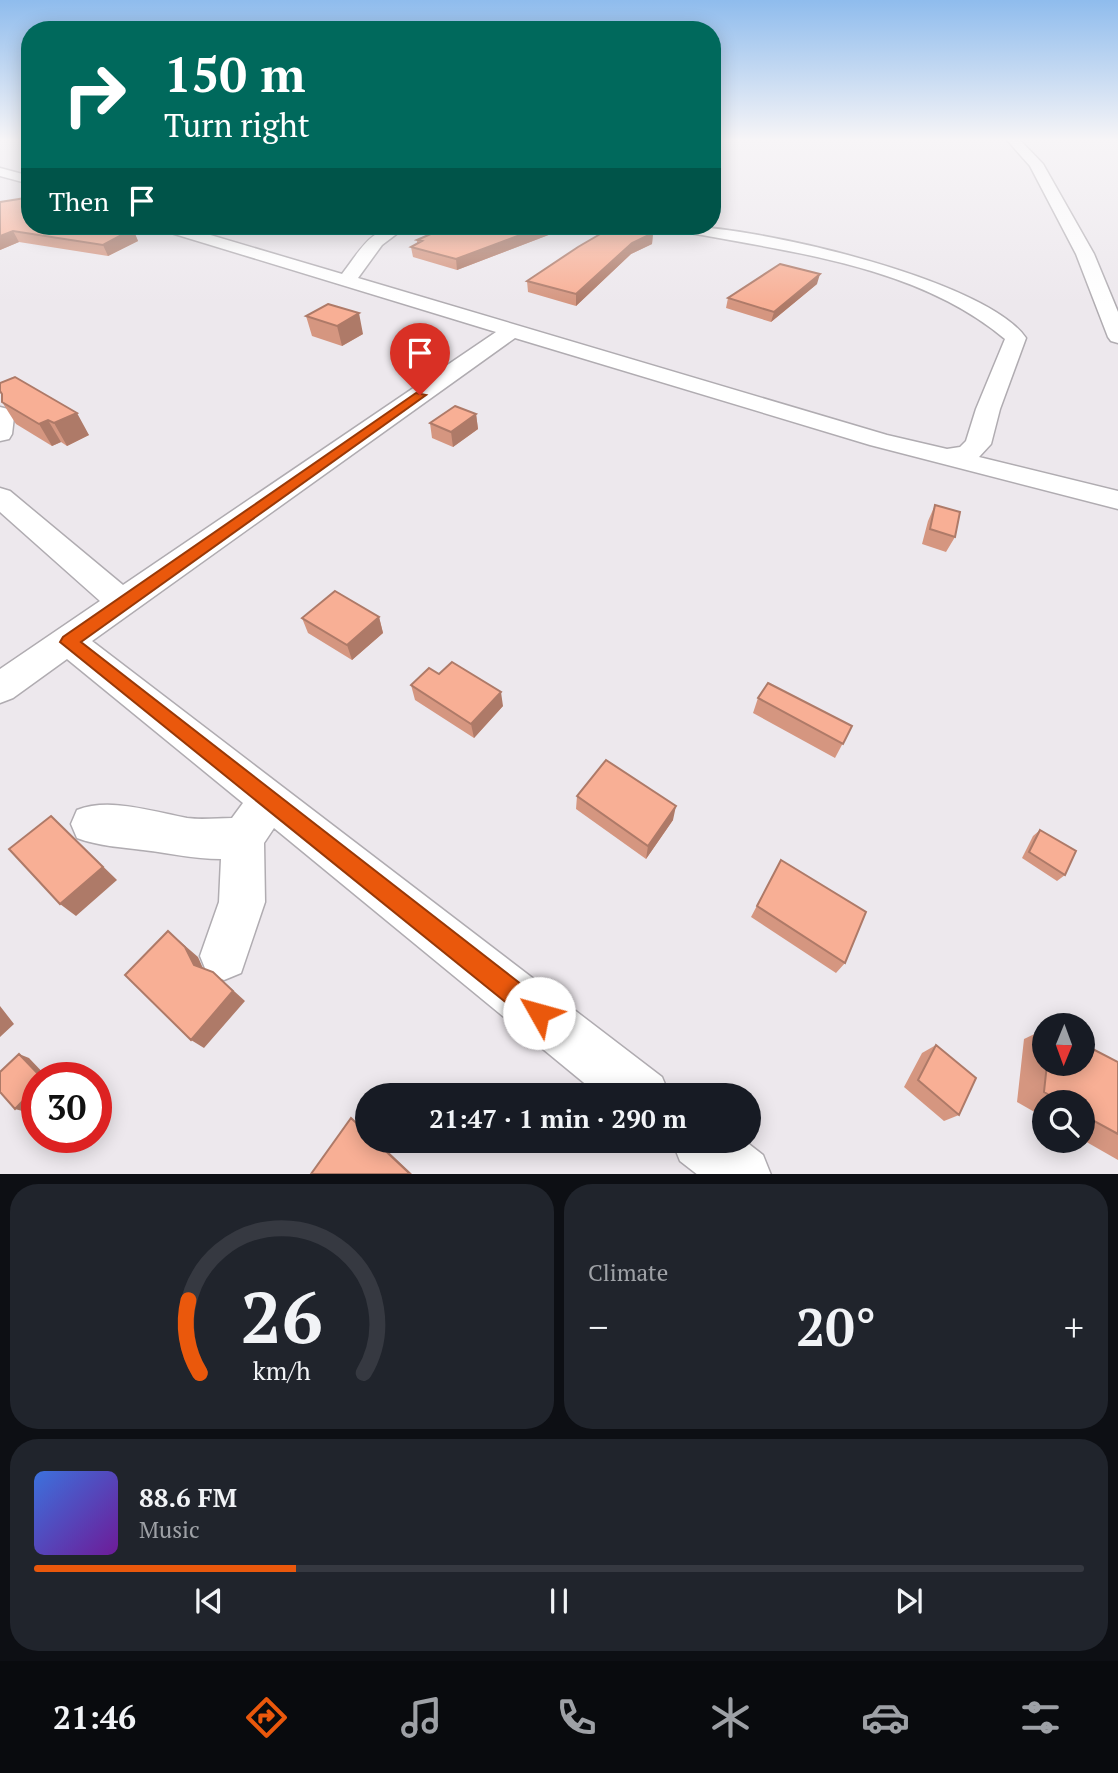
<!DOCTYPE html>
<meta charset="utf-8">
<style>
:root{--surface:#171b24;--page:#20242c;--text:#f1f3f6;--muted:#9ea1a6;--line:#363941;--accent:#ea580c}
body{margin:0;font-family:"PT Serif",serif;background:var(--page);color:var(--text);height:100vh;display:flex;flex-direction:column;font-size:26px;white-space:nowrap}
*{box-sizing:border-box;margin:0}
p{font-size:23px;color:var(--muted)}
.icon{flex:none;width:38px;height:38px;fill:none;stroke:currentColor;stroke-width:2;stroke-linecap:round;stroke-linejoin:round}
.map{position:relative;height:1174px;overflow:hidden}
.sheet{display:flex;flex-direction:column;gap:10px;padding:10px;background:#0d0f14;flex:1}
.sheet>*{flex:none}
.top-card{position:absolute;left:21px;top:21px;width:700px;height:214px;border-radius:28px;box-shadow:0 4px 18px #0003;background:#00695c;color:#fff;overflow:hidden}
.needle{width:46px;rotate:181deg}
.fabs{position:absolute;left:1032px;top:1013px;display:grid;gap:14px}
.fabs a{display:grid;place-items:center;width:63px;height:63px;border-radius:50%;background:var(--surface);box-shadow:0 4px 18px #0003;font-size:35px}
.speed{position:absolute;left:21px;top:1062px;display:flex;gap:14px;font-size:35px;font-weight:700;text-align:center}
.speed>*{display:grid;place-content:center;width:91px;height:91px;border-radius:50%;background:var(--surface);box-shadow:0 4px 18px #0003;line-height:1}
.speed .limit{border:10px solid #d22;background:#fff;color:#111}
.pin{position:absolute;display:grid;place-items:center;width:60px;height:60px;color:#fff;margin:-72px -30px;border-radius:50% 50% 50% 0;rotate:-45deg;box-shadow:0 0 7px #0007}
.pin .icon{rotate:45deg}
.me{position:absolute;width:77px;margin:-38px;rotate:308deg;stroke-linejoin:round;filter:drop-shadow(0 0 5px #0008)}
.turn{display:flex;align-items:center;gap:24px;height:147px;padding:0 28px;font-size:32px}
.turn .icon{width:91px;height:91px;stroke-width:2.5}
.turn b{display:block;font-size:49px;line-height:60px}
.then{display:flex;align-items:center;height:66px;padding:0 28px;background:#0003;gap:14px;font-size:26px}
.big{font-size:52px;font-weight:700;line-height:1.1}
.sheet .tile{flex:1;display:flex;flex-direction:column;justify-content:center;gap:10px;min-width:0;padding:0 24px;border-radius:28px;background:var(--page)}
.sheet .dial{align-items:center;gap:0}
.dial svg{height:182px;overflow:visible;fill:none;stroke:var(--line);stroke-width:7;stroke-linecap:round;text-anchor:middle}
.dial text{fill:var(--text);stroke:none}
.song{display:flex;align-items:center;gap:21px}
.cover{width:84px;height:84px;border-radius:10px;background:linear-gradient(135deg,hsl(220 70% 55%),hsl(280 70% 35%))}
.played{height:7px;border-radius:4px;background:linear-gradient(90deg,var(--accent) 25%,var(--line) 25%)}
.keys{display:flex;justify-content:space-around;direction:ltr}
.heat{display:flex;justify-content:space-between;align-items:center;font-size:38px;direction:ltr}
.sheet .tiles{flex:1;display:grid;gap:10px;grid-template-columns:1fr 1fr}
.tile:last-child{grid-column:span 2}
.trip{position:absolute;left:355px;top:1083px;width:406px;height:70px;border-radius:35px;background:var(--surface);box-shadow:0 4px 18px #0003;font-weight:700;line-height:70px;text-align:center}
.menu{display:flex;height:112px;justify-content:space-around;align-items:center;background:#090b0e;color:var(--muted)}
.menu .icon{width:49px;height:49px}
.menu .current{color:var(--accent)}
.menu b{font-size:32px;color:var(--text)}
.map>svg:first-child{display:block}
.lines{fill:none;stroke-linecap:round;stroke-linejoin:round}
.minor-casing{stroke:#b0acb1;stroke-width:3}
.minor{fill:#fff;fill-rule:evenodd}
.wall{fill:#d59680}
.shaded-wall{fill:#ae7a68}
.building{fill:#f8af95;stroke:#ae7a68;stroke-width:2}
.route{fill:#ea580c;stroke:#983908;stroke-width:2}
</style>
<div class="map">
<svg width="1118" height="1175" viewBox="0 0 1118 1175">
<rect width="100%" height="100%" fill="#ede8ed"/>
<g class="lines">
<g class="minor-casing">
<path id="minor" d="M1007,140H1020L1043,164L1094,254L1118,312V343L1111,341L1108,337L1076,254L1030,166Z
M0,168L30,176V184L0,176Z
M156,226H180L342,274C362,248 371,226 407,226L382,245L358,278L887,435L947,449L960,447L966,441L976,409L1005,339C917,265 789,252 680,231L672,226C743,223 985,278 1026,338L1000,409L991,444L979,457L1118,491V509L870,445L515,338L92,641L662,1077L670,1096H600L274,828L264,843L265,902L241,973L224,980L207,973L200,956L219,902L221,859C192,859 171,853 143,850C121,847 98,846 77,838L71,824L77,810C110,797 153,812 187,818C202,820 218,818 232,818L243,803L67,659L13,698L0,703V669L100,601L0,512V488L10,491L123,585L496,332L158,229Z
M0,407L8,409L14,417L12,434L9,439L0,441Z
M672,1141H745L763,1155L771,1175H698L680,1161Z"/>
</g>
<use href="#minor" class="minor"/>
</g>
<path class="wall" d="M0,202L51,230L133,229L138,241L108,256L19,242L0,250Z
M449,226H572L457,270L413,257L411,247L417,244V240Z
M653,233L652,244L631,254L576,306L528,292L527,281Z
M817,284L771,322L726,308L728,298Z
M306,316L363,334L342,346L312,336Z
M0,383L89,435L67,446L61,442L52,446L16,424L2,402V396L0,392Z
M476,414L478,429L453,447L432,438L430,423Z
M935,505L955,537L946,552L922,544L928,521Z
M379,617L383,633L352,660L308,633L302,618Z
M439,674L503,706L474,738L415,700L411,685Z
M758,698L852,726L835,758L753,713Z
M577,796L673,820L646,859L576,809Z
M1040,830L1065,875L1057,881L1022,858L1033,836Z
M781,860L845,963L836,973L751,917Z
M1045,1029V1064H1083L1118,1062V1160L1083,1140V1102H1045V1118L1017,1102L1024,1039Z
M936,1045L959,1115L944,1121L904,1087L922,1053Z"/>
<path class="shaded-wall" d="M544,226H572L457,270L456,259Z
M133,229L138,241L108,256L103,245Z
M13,231L19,242L0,250V236Z
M653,233L652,244L631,254L576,306V294L632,243Z
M820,274L817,284L771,322L774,312Z
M359,313L363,334L342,346L337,326Z
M77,413L89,435L67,446L54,423Z
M476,414L478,429L453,447L451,432Z
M48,420L61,442L52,446L39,424Z
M379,617L383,633L352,660L347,645Z
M501,692L503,706L474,738L471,724Z
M676,806L673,820L646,859L648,846Z
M51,816L117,880L76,916L60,904Z
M168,931L198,957L206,975L194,965Z
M213,972L245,1001L204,1048L191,1040Z
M0,1006L14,1024L0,1037Z
M19,1054L29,1058L48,1078H42Z
M37,1086V1100L26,1112L15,1109Z
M375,1141H377L412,1174H410Z"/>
<path class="building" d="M28,193L30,196V226H48L51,230L60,226H109L133,229L103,245L13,231L0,236V202L25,198Z
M449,226H544L456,259L411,247L422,241L417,240Z
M614,226H620L653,233L632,243L576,294L527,281L578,247Z
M780,264L820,274L774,312L728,298Z
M328,304L359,313L337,326L306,316Z
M15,377L77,413L54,423L48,420L39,424L2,402V394L0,391V383Z
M455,406L476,414L451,432L430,423Z
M935,505L960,512L955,537L930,529Z
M335,591L379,617L347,645L302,618Z
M452,662L501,692L471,724L411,685L429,668L439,674Z
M768,683L852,726L843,744L758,698Z
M606,760L676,806L648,846L577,796Z
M51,816L103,867L60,904L9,849Z
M1040,830L1076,851L1065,875L1029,852Z
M781,860L866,912L845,963L757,906Z
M168,931L185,947L194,965L213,972L233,991L191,1040L125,975Z
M1083,1044L1118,1062V1134L1083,1115V1102H1062L1044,1092L1047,1064H1083Z
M936,1045L976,1078L959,1115L918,1080Z
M19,1054L42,1078H37V1086L15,1109L0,1092V1072Z
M351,1118L368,1134V1141H375L410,1174H311Z"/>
<linearGradient id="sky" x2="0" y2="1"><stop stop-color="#8fbced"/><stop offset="0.46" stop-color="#f7f5f7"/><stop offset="1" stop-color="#f7f5f7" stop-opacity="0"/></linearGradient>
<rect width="1118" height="304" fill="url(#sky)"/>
<path class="route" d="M416,393L426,395L81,642L548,1005L551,1013L548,1022L539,1026L530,1022L60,642L63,637Z"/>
</svg>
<div class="fabs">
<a><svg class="needle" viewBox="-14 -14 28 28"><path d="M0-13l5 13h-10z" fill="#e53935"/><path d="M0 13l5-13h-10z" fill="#9ea1a6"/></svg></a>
<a><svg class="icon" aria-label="search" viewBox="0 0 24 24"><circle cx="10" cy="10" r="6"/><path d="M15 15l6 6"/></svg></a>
</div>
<div class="speed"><div class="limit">30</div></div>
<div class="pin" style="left:420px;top:395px;background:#d93025"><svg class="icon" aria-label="arrive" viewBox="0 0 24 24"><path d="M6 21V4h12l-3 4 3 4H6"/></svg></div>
<svg class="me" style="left:539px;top:1013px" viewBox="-20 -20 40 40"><circle r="19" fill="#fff"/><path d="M0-13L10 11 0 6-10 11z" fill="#ea580c"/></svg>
<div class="trip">21:47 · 1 min · 290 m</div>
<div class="top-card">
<div class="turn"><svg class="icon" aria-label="right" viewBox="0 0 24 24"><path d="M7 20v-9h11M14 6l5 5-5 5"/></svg><div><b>150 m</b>Turn right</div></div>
<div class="then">Then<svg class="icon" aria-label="arrive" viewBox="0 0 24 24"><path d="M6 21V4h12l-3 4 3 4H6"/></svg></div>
</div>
</div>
<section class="sheet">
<div class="tiles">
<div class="tile dial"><svg viewBox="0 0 100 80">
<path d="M14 69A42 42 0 1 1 86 69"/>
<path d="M14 69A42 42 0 0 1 9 37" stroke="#ea580c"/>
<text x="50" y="56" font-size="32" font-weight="700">26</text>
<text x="50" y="72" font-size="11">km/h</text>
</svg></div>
<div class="tile"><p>Climate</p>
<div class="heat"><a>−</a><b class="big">20°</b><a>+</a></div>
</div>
<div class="tile">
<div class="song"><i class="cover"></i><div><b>88.6 FM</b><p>Music</p></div></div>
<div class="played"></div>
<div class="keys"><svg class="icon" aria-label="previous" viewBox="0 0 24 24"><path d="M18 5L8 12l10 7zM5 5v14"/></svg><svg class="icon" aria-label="pause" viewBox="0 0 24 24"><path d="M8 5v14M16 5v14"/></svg><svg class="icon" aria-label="next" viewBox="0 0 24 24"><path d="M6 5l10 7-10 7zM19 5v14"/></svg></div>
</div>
</div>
</section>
<nav class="menu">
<b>21:46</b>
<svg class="icon current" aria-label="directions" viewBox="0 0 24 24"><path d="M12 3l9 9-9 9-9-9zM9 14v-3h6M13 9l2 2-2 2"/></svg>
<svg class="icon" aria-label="music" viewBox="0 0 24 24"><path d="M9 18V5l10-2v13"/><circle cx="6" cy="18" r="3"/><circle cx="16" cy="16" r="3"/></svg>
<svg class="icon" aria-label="phone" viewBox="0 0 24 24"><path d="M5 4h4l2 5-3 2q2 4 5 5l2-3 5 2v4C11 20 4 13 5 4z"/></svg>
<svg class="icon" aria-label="climate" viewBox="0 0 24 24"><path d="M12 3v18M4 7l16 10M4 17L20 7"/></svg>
<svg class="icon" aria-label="car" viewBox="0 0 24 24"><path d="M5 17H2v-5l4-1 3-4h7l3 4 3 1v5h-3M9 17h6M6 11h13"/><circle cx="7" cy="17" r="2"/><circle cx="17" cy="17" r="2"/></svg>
<svg class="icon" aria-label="filters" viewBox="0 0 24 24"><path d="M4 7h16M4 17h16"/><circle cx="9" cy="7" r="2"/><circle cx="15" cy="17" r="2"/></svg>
</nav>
